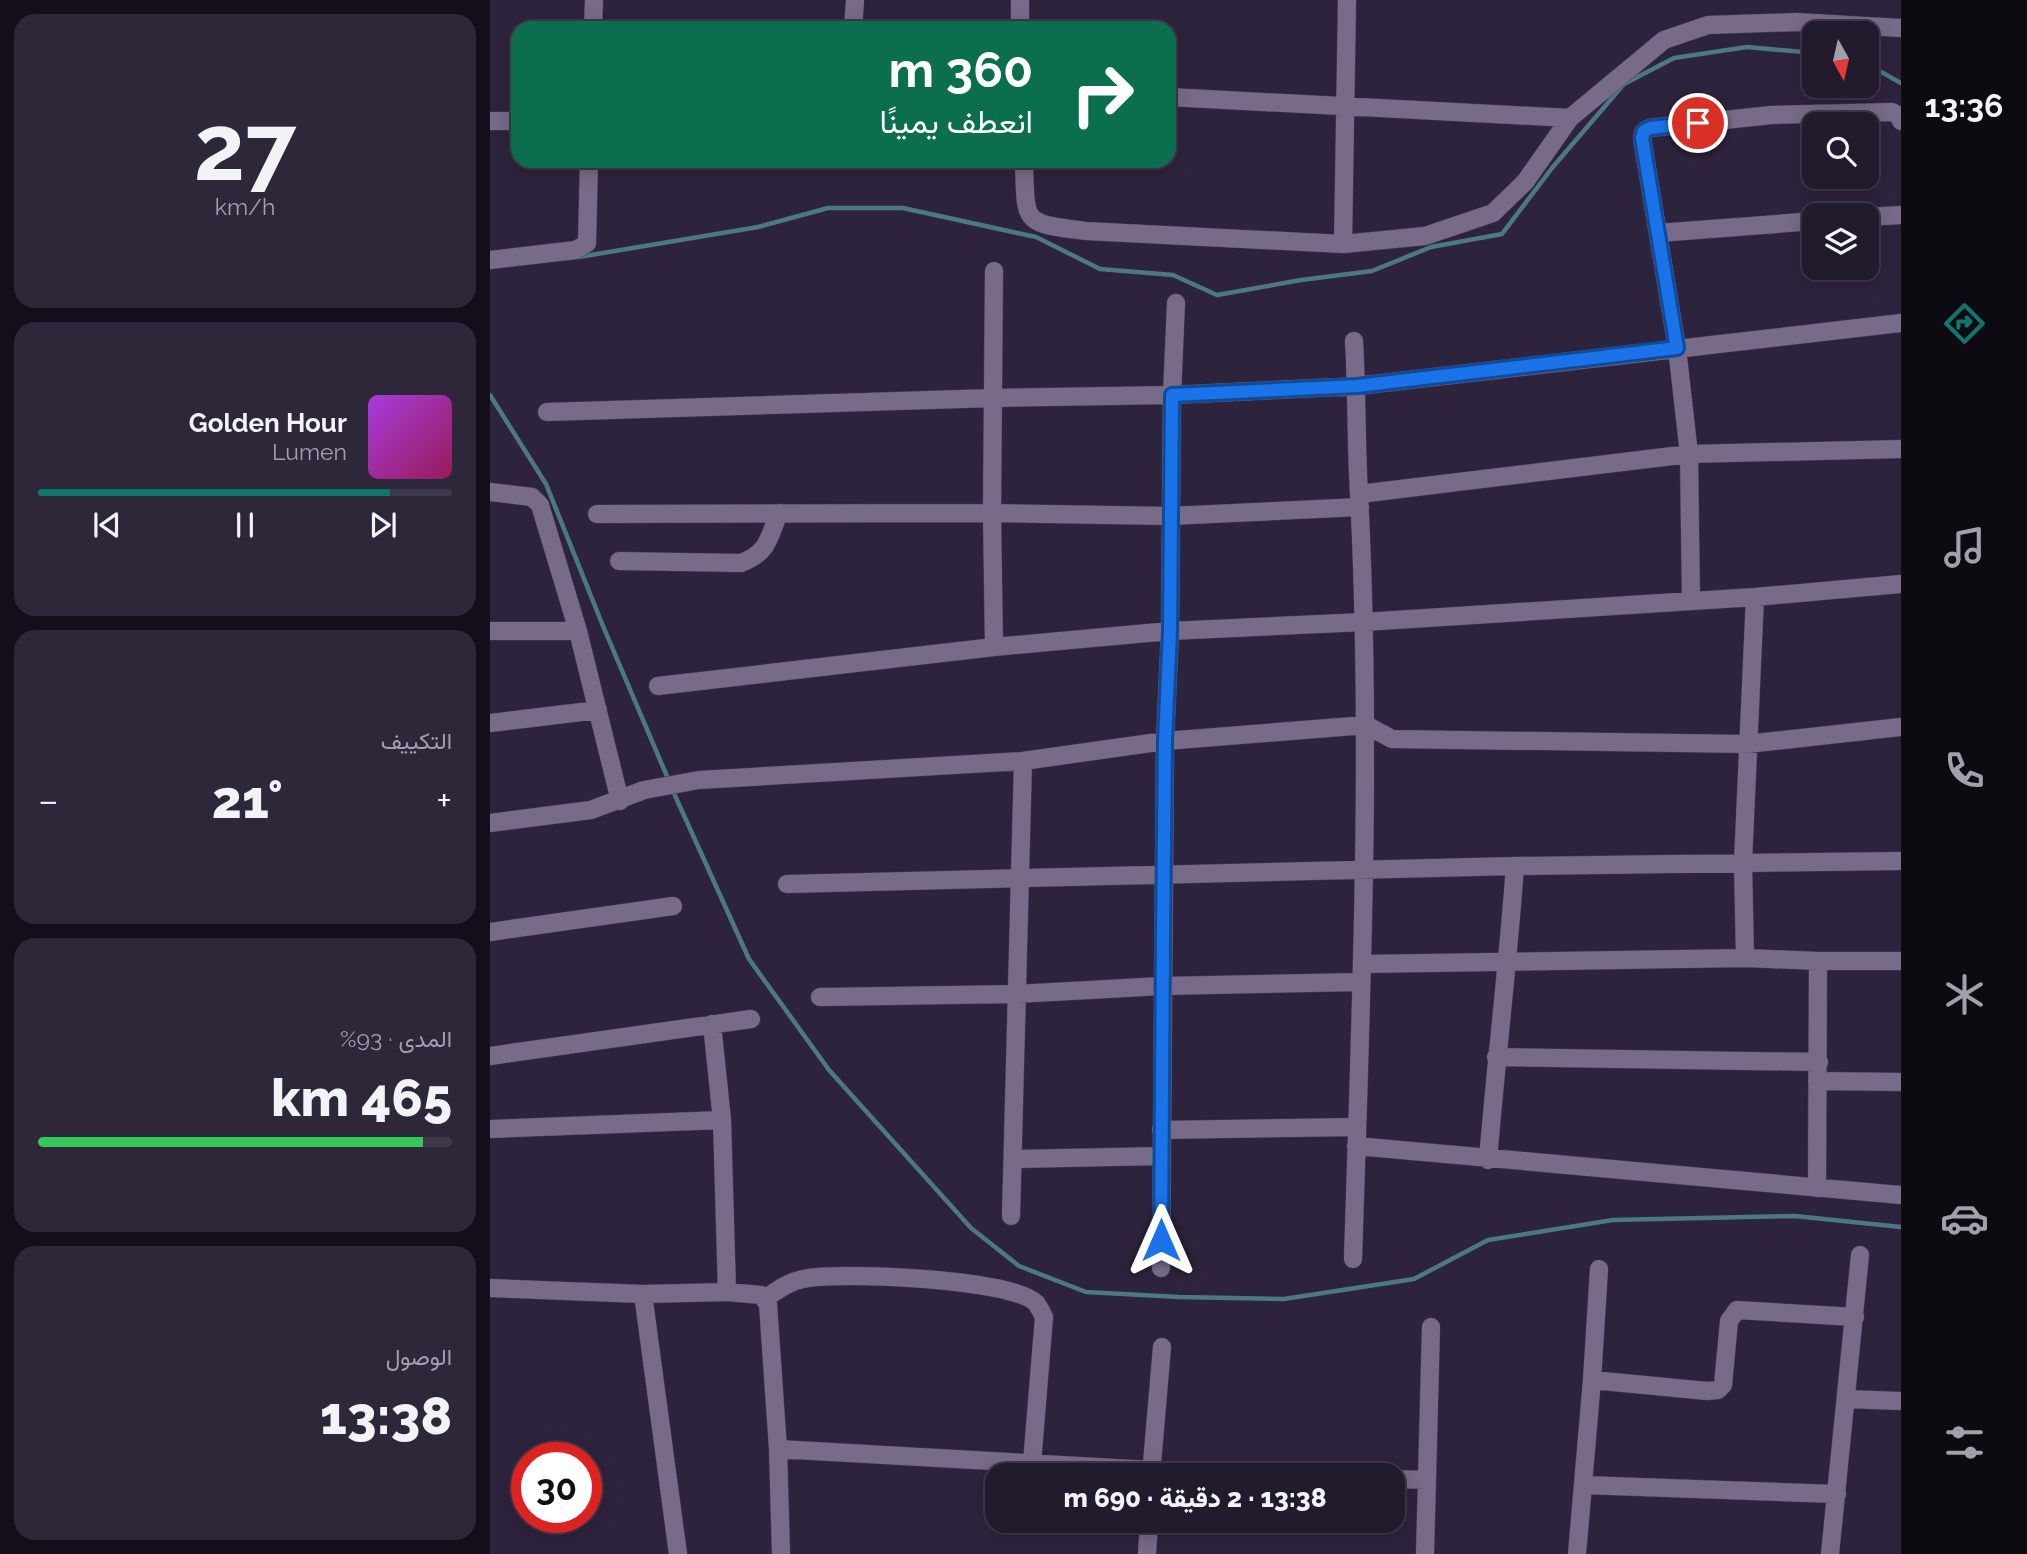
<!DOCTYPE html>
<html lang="ar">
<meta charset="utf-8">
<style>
:root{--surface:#221a2d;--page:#2e2739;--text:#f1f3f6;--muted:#a2a1aa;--line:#3f3849;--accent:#0f766e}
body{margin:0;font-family:Raleway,Vazirmatn,sans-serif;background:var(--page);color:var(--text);direction:rtl;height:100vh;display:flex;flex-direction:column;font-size:26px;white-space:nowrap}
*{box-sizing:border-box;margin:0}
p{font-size:23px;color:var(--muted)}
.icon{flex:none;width:38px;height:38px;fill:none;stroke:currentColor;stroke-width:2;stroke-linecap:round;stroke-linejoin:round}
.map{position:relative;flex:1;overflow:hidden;direction:ltr}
.side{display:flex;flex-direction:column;gap:14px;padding:14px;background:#130e19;width:490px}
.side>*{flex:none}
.top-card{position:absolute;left:21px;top:21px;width:665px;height:147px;border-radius:21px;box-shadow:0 4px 18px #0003,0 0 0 2px var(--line);direction:rtl;background:#0b6e4f;color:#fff;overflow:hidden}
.needle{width:46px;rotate:172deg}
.tools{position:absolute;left:1312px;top:21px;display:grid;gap:14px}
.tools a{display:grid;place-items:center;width:77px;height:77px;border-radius:14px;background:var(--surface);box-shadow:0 4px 18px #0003,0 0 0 2px var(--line);font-size:35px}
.speed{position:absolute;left:21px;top:1442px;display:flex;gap:14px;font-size:35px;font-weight:700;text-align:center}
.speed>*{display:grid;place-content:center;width:91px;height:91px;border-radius:50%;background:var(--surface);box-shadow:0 4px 18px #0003,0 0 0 2px var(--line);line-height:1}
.speed .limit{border:10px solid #d22;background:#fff;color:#111}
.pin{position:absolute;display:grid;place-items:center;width:60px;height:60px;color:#fff;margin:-30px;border:4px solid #fff;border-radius:50%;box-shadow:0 2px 7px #0007}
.me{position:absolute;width:77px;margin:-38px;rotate:0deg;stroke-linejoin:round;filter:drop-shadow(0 0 5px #0008)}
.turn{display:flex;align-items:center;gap:24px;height:147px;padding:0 28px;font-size:32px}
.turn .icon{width:91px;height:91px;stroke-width:2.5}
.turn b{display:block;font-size:49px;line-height:60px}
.big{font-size:52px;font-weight:800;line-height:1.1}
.side .card{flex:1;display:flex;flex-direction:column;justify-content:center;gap:10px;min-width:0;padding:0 24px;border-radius:21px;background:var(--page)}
.side .dial{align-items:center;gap:0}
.dial b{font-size:91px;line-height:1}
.song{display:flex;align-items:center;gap:21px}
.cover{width:84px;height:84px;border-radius:10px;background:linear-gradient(135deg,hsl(280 70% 55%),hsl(330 70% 35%))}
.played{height:7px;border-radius:4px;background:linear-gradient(90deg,var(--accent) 85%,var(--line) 85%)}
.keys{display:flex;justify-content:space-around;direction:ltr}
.heat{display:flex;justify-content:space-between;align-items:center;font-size:38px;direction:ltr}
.charge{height:10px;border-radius:5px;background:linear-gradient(90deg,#34c759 93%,var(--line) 0)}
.trip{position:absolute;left:495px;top:1463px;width:420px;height:70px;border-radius:21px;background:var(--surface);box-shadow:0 4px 18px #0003,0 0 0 2px var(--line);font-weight:800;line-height:70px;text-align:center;direction:rtl}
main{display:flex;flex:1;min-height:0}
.dock{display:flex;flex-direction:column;width:126px;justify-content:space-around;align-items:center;background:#0e0a12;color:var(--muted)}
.dock .icon{width:49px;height:49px}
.dock .current{color:var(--accent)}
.dock b{font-size:32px;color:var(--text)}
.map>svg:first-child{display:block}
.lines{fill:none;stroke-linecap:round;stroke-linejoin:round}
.stream{stroke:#4c7886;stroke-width:4.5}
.minor-casing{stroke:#483f55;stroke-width:19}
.minor{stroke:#776b89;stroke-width:18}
.route-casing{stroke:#114b97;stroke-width:18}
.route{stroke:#1a73e8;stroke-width:12}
</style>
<main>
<nav class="dock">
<b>13:36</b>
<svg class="icon current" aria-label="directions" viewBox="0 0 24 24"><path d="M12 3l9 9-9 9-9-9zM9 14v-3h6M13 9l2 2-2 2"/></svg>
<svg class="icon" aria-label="music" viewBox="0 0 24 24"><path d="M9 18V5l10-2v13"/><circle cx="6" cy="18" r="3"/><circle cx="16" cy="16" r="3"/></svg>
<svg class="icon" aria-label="phone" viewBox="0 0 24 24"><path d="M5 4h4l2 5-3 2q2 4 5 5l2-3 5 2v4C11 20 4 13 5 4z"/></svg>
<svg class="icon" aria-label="climate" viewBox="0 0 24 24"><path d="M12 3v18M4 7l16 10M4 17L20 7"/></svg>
<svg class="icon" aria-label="car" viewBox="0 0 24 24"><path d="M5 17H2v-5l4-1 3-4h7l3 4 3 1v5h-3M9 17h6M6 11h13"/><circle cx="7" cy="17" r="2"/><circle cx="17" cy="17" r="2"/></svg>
<svg class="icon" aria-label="filters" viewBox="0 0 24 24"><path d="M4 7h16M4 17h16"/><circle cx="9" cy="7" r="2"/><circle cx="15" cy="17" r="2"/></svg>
</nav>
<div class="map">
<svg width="1411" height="1554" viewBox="0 0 1411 1554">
<rect width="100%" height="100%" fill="#2e233c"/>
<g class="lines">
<path class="stream" d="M1377,64L1411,83
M89,257L268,227L338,208H413L546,237L610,269L683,275L727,295L811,280L882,271L941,247L1012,234L1062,168L1134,84L1184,58L1257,47L1325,53
M0,395L56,484L113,626L179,781
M182,789L259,959L339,1070L481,1228L529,1266L596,1292L689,1297L794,1299L924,1279L998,1240L1123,1220L1305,1216L1411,1227"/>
<g class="minor-casing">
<path id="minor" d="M530,0V28
M103,28L104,0
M363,28L365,0
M679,97L1080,118
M0,121H28
M534,161C536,224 531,223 596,231L853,244L935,236L1003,213L1035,182L1080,118L1174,40L1218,25L1307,22L1411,28
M1377,217L1411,215
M1168,233L1325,221
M853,244L857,0
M0,260L86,250L97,243L99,161
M504,271L502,513L504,647
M57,412L503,398L682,395L867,386L1411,323
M0,492L42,497L50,505L88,631L130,801
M869,494L1199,454L1411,449
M107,514L502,513L680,516L870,507
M129,561L251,563C279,552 278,539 289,513
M1201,601L1199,454L1187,348L1152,138L1154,131L1160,128L1281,115L1402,112L1408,115L1411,121
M0,631H88
M168,686L504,647L680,631L874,622L1265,597L1411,584
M0,723L108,710
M0,823L101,810L154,790L209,780L533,761L675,741L876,725L902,739L1257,744L1411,727
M297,884L1025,866L1411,861
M0,932L183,906
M1255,958L1253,862L1265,597
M872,964L1255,958L1328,961H1411
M330,997L526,994L672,986L871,982
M222,1024L232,1120L237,1292
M0,1056L261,1019
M1006,1057L1329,1062
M1327,1081L1411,1082
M0,1129L232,1120
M671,1130L867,1127
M866,1146L1411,1195
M523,1159L671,1156
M998,1160C1006,1062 1018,964 1025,866
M1327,1188L1328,961
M521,1216L533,761
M863,1259C871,1004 882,749 869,494C866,443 867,392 864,341
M671,1268L675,741L680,631L682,395L686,303
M0,1288L153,1294L237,1292L271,1295L278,1304L288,1449L291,1554
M153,1294L188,1554
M276,1298C288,1290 298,1282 313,1279C349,1271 523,1279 546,1303C549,1307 552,1313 554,1317L542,1463
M1102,1380L1217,1391L1228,1390L1233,1385L1239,1321L1247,1310L1365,1317
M1356,1399L1411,1401
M288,1449L661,1470L807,1475
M661,1475L672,1347
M903,1479L937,1480
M1093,1485L1347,1494
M657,1554L659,1521
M935,1554L941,1327
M1087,1554L1102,1380L1109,1269
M1340,1554L1370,1255"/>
</g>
<use href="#minor" class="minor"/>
</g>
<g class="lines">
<g class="route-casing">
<path id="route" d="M671,1240L673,941L675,741L680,631L682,395L867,386L1187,348L1152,138L1154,131L1160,128L1208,123"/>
</g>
<use href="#route" class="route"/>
</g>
</svg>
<div class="tools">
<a><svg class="needle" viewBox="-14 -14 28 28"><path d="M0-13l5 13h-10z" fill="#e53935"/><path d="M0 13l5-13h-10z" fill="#a2a1aa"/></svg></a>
<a><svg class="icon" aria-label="search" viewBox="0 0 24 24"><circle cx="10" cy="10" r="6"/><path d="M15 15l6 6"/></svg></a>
<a><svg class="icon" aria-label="layers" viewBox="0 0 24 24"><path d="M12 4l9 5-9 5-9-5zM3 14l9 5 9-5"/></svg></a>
</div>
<div class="speed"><div class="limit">30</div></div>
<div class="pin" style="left:1208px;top:123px;background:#d93025"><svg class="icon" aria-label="arrive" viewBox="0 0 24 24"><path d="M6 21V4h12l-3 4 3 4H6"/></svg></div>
<svg class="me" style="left:671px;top:1240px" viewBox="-20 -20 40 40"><path d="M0-17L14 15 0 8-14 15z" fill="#1a73e8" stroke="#fff" stroke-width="4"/></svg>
<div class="trip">13:38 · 2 دقيقة · 690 m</div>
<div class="top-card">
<div class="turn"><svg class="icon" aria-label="right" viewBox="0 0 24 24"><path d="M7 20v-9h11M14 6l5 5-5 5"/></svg><div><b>360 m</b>انعطف يمينًا</div></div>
</div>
</div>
<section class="side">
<div class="card dial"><b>27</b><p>km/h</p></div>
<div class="card">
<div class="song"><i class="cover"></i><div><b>Golden Hour</b><p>Lumen</p></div></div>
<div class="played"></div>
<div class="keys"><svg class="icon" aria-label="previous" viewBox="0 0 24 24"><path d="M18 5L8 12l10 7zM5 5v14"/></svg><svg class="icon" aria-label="pause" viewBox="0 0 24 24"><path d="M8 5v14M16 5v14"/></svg><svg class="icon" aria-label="next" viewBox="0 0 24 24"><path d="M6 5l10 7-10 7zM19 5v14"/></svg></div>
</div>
<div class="card"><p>التكييف</p>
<div class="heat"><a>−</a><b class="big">21°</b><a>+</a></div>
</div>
<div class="card"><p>المدى · 93%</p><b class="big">465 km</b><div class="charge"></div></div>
<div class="card"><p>الوصول</p><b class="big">13:38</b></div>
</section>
</main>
